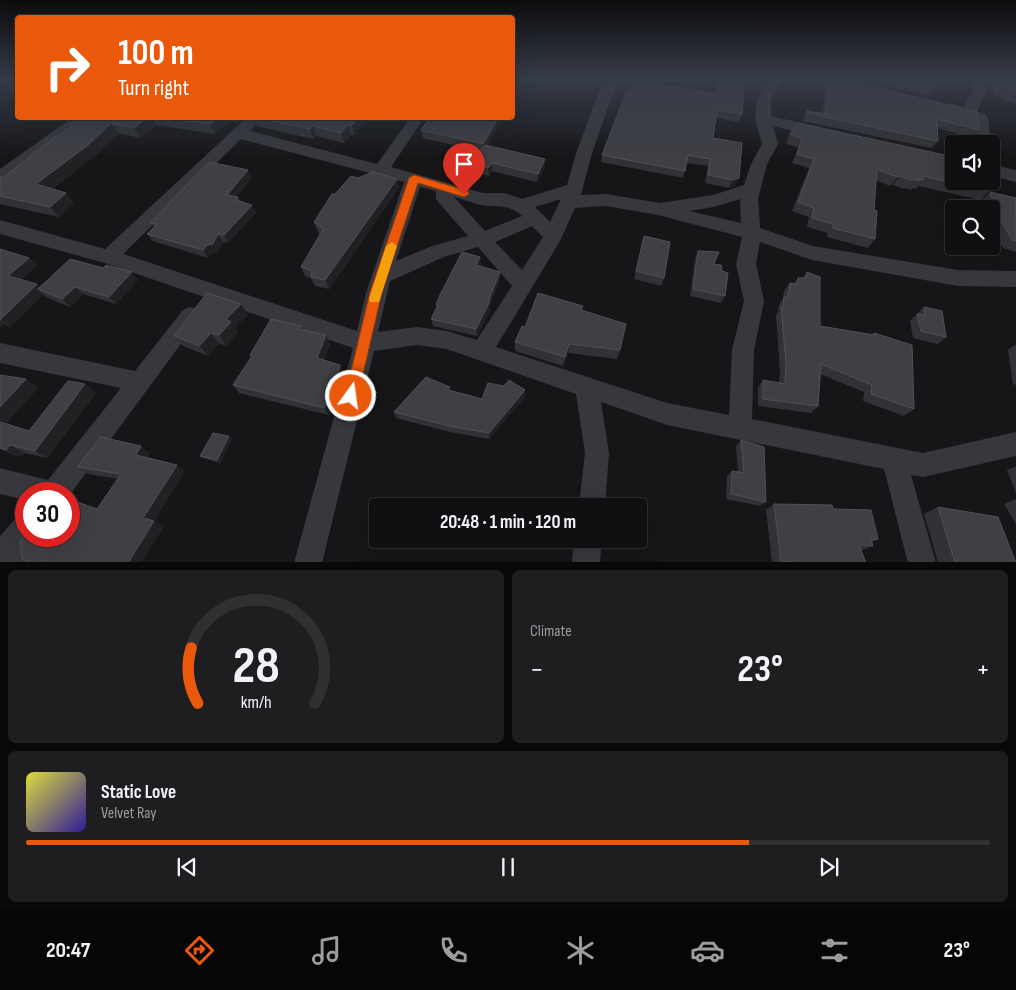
<!DOCTYPE html>
<meta charset="utf-8">
<style>
:root{--surface:#101012;--page:#1e1e20;--text:#f1f3f6;--muted:#9c9d9f;--line:#303032;--accent:#ea580c}
body{margin:0;font-family:"Sofia Sans Condensed",sans-serif;background:var(--page);color:var(--text);height:100vh;display:flex;flex-direction:column;font-size:19px;white-space:nowrap}
*{box-sizing:border-box;margin:0}
p{font-size:16px;color:var(--muted)}
.icon{flex:none;width:28px;height:28px;fill:none;stroke:currentColor;stroke-width:2;stroke-linecap:round;stroke-linejoin:round}
.map{position:relative;height:562px;overflow:hidden}
.side{display:flex;flex-direction:column;gap:8px;padding:8px;background:#09090a;flex:1}
.side>*{flex:none}
.hud{position:absolute;left:15px;top:15px;width:500px;height:105px;border-radius:5px;box-shadow:0 5px 20px #0002,0 0 0 1px var(--line);background:#ea580c;color:#fff;overflow:hidden}
.controls{position:absolute;left:945px;top:135px;display:grid;gap:10px}
.controls a{display:grid;place-items:center;width:55px;height:55px;border-radius:5px;background:var(--surface);box-shadow:0 5px 20px #0002,0 0 0 1px var(--line);font-size:25px}
.speed{position:absolute;left:15px;top:482px;display:flex;gap:10px;font-size:25px;font-weight:700;text-align:center}
.speed>*{display:grid;place-content:center;width:65px;height:65px;border-radius:50%;background:var(--surface);box-shadow:0 5px 20px #0002,0 0 0 1px var(--line);line-height:1}
.speed .limit{border:8px solid #d22;background:#fff;color:#111}
.pin{position:absolute;display:grid;place-items:center;width:42px;height:42px;color:#fff;margin:-51px -21px;border-radius:50% 50% 50% 0;rotate:-45deg;box-shadow:0 0 5px #0007}
.pin .icon{rotate:45deg}
.me{position:absolute;width:55px;margin:-28px;rotate:14deg;stroke-linejoin:round;filter:drop-shadow(0 0 4px #0008)}
.turn{display:flex;align-items:center;gap:18px;height:105px;padding:0 20px;font-size:22px}
.turn .icon{width:65px;height:65px;stroke-width:2.5}
.turn b{display:block;font-size:35px;line-height:42px}
.big{font-size:38px;font-weight:700;line-height:1.1}
.side .tile{flex:1;display:flex;flex-direction:column;justify-content:center;gap:8px;min-width:0;padding:0 18px;border-radius:8px;background:var(--page)}
.side .dial{align-items:center;gap:0}
.dial svg{height:130px;overflow:visible;fill:none;stroke:var(--line);stroke-width:7;stroke-linecap:round;text-anchor:middle}
.dial text{fill:var(--text);stroke:none}
.song{display:flex;align-items:center;gap:15px}
.cover{width:60px;height:60px;border-radius:8px;background:linear-gradient(135deg,hsl(60 70% 55%),hsl(250 70% 35%))}
.played{height:5px;border-radius:2px;background:linear-gradient(90deg,var(--accent) 75%,var(--line) 75%)}
.keys{display:flex;justify-content:space-around;direction:ltr}
.heat{display:flex;justify-content:space-between;align-items:center;font-size:28px;direction:ltr}
.side .tiles{flex:1;display:grid;gap:8px;grid-template-columns:1fr 1fr}
.tile:last-child{grid-column:span 2}
.trip{position:absolute;left:369px;top:498px;width:278px;height:50px;border-radius:5px;background:var(--surface);box-shadow:0 5px 20px #0002,0 0 0 1px var(--line);font-weight:700;line-height:50px;text-align:center}
.menu{display:flex;height:80px;justify-content:space-around;align-items:center;background:#060607;color:var(--muted)}
.menu .icon{width:35px;height:35px}
.menu .on{color:var(--accent)}
.menu b{font-size:22px;color:var(--text)}
.map>svg:first-child{display:block}
.lines{fill:none;stroke-linecap:round;stroke-linejoin:round}
.minor{fill:#37383d;fill-rule:evenodd}
.wall{fill:#323236}
.shaded-wall{fill:#212124}
.building{fill:#3f3f44;stroke:#4f5156}
.route{fill:#ea580c;stroke:#983908}
.slow{fill:#f59e0b}
</style>
<div class="map">
<svg width="1016" height="563" viewBox="0 0 1016 563">
<rect width="100%" height="100%" fill="#161618"/>
<g class="lines">
<path class="minor" d="M604,79H618L592,153L581,195L606,194L660,203L713,195L744,185L751,164L762,144L755,119L757,99L771,79H785L771,99V116L827,129L829,133L827,137L821,138L773,126L778,144L767,164L758,199L760,228L813,246L958,270L1016,271V287L958,286L812,260L760,242L756,264L764,301L754,350L752,419L923,453L1016,432V456L923,477L911,475L936,563H908L884,469L667,425L601,402L609,453L605,506H579L585,453L576,394L447,349L417,345L374,351L322,563H294L353,348L105,263L0,234V220L105,249L246,118H262L250,131L377,164L410,118H424L391,167L483,193H504L522,199L567,185L576,153ZM241,139L404,182L366,293L357,331L123,254ZM420,187L436,191V199L439,203L468,236L432,246L396,261ZM454,197C463,199 472,203 481,205C497,208 509,203 522,216L485,231ZM561,199L550,222L535,207ZM740,199L741,223L689,211L714,207ZM606,206L658,215L742,237L736,264L744,301L732,350L729,415L667,403L496,347L560,241L575,208ZM532,226L543,237L522,270L495,242ZM478,247L512,286L477,340L447,331L417,327L378,332L390,281L444,257Z
M808,79H838L860,83L862,86L860,89L855,90L815,83L810,82Z
M975,79H989L986,92L977,111L985,114L988,117L991,144H975L973,120L946,111L943,108L946,105L951,103L964,107L972,92Z
M72,118H89L6,181L0,183V169Z
M991,164L1016,170V182L991,176Z
M190,307L197,310L200,316L197,322L69,496V494H26V500L0,494V468L48,480L121,388L0,363V343L135,371L183,310Z
M26,513V536H35L31,541L34,563H0V536L17,517Z
M574,539H602L600,563H572Z"/>
</g>
<path class="wall" d="M632,79L688,90L716,93L719,79H745L742,114L739,122L716,118L713,138L735,186L729,188L705,183L708,166L687,163L683,178L601,162L602,155L630,90Z
M828,79L979,130L973,138L938,128V141L932,148L802,121L806,113H823L825,87Z
M842,79H935V89L930,96L867,81Z
M991,79H1016V104L1003,100L995,96L990,84Z
M82,118H244L238,123L231,121L215,134L156,125L140,138L118,133L96,155L52,189L66,193L74,203L59,217L0,204V177L3,178L58,137Z
M253,118H369L354,135H351L344,143L316,136L313,139L257,126Z
M430,118H503L487,145L545,159V167L537,182L492,171L489,176L472,172L471,163L480,151L423,138L421,130Z
M790,134L954,181L989,191L981,200L918,186L916,189L913,188L912,190L905,188L904,189L893,185L890,186L876,180L874,210L875,239L868,248L827,237L828,233L807,227L809,217L792,211L809,168L792,163L798,148L786,143Z
M252,178L236,197H238L240,201L256,213L228,243L223,242L218,252L212,253L208,258L153,241L147,234L154,227L150,223Z
M358,178L397,179L399,188L329,289L315,286L311,278L305,276L301,267L320,234L318,232L314,222L335,194Z
M990,192L1016,198V252L1003,248L994,231L991,230V209H985L982,200Z
M642,244L664,278L661,286L634,279Z
M0,249L29,258L37,265L21,280L40,287L138,280L116,304L83,294L70,307L46,297L43,294L10,327L4,324L1,327H0Z
M698,251L714,264L725,296L721,303L690,296L695,259Z
M480,257L481,265L480,267L500,272V280L490,305V311L477,336L433,326L431,319L437,309L436,305Z
M807,272L820,326L872,335L874,333L914,409L904,416L863,401L864,392L820,374L818,406L811,413L758,406V387L763,380L779,383L780,372L776,315L778,312L779,305L783,298L784,291L790,283L794,284L798,278H803Z
M583,306L582,310L620,350L617,359L568,353L563,366L515,351V342L525,327Z
M924,307L946,337L938,344L913,338L910,321Z
M248,315L235,327L238,332L226,346L219,343L208,356L183,346L174,336Z
M302,326L304,330L330,344L324,360L344,373L339,393L329,415L239,393L233,385L251,357L250,355Z
M1016,344V385L1013,384L1008,350Z
M0,375L26,379L38,388L6,423L29,431L85,384L96,393L47,458L24,453L20,457L0,449Z
M504,386L525,390V397L489,439L450,432L396,418L394,412L450,390L482,399Z
M229,436L232,439L220,463L203,458L200,456Z
M741,440L766,502L760,506L726,499L727,476L732,471L738,472L736,446Z
M150,453L147,458L185,471L154,521L164,526L141,563H32L97,509L118,479L88,474L77,467Z
M1016,466V493L1007,470Z
M1016,499V524L1004,504Z
M774,504L833,509L878,539L872,542L873,546L861,551L866,563H772L766,510Z
M938,507L1016,563H938L924,514Z"/>
<path class="shaded-wall" d="M517,79H520L513,93V86Z
M146,118H151L156,125L140,138L134,128Z
M218,118H229L231,121L215,134L210,124Z
M236,118H244L238,123Z
M358,118H369L354,135L352,125Z
M498,118H503L484,152L483,144Z
M111,123L118,133L96,155L45,194L36,184Z
M348,125L351,135L344,143L341,133Z
M313,126L316,136L313,139L310,129Z
M545,159V167L537,182L538,174Z
M492,163V171L489,176L488,168Z
M248,170L252,178L231,203L227,195Z
M900,176L893,185L890,186L897,177Z
M739,178L735,186L729,188L732,180Z
M397,179L399,188L329,289L325,280Z
M66,193L74,203L59,217L50,207Z
M252,205L256,213L228,243L224,235Z
M218,234L223,242L218,252L212,253L208,258L203,250Z
M480,257L481,265L477,273L476,265Z
M29,258L37,265L17,284L8,276Z
M132,272L138,280L116,304L109,297Z
M500,272V280L490,305V311L477,336L476,329Z
M37,284L46,292L38,289L43,294L10,327L0,320Z
M75,287L83,294L70,307L62,299Z
M241,304L248,315L235,327L238,332L226,346L219,335L226,319Z
M0,321L4,324L1,327L0,326Z
M211,333L219,343L208,356L199,346Z
M326,335L330,344L321,367L317,358Z
M569,344L568,353L563,366L565,357Z
M340,365L344,373L339,393L329,415L324,408Z
M26,379L38,388L3,426L0,424V407Z
M85,384L96,393L47,458L35,451Z
M525,390V397L489,439V433Z
M229,436L232,439L220,463L217,460Z
M10,445L24,453L20,457L6,450Z
M141,446L150,453L145,462L136,455Z
M177,465L185,471L153,523L143,518Z
M154,521L164,526L141,563H128Z"/>
<path class="building" d="M512,79H517L513,86H512Z
M632,79L688,90V89L718,94L720,79H745L742,114L717,110L713,138L742,143L739,178L732,180L708,175L710,159L688,155L685,171L602,155L627,90L631,91Z
M828,79L866,85L977,112L979,130L937,119L938,141L806,113L807,111L826,114Z
M890,79H935V89Z
M998,79H1016V93L1010,91L1002,87Z
M82,118H146L134,128L111,123L88,145L36,184L66,193L50,207L0,196V177L3,178L55,137H58Z
M168,118H218L210,124Z
M257,118H358L352,125H348L341,133L313,126L310,129Z
M430,118H498L483,144L421,130Z
M798,123L954,157V181H988L989,191L923,176V180L918,178L919,181L912,179L911,180L900,176L897,177L877,169L874,210L877,211L875,239L833,228V224L812,218L814,208L798,202L814,159L797,154L802,139L790,134Z
M485,145L545,159L538,174L492,163L488,168L471,163Z
M209,162L248,170L227,195L238,197L236,200L252,205L224,235L218,234L213,244L207,245L203,250L147,234L157,224L150,223Z
M373,172L397,179L325,280L311,277L312,271L301,267L323,229L314,222L332,194H335L351,176L358,178Z
M990,192L1016,198V241L1012,240L1002,222H1000Z
M644,236L670,242L664,278L636,271Z
M0,249L29,258L8,276L37,284L0,320Z
M698,251L719,252L714,264L721,265L722,271L728,273L725,296L693,289Z
M462,252L480,257L476,265L500,272L490,297L489,303L476,329L431,319L438,305H436L439,297Z
M70,259L103,268L106,265L132,272L109,297L75,287L62,299L38,289Z
M807,272L820,277V326L874,335V333L912,345L914,409L871,394L872,385L821,364L818,406L763,399V380L785,384L786,364L781,307H783L784,297H788L790,283L796,284L798,278H805Z
M207,293L241,304L226,319L231,322L219,335L211,333L199,346L174,336Z
M538,293L583,306L581,310L626,324L620,350L569,344L565,357L515,342L522,326L525,327Z
M924,307L942,311L946,337L921,331L917,314L925,315Z
M271,319L302,326L298,329L326,335L317,358L340,365L335,385L324,408L233,385L252,356L250,355Z
M0,375L26,379L0,407Z
M426,377L450,387L448,390L482,399L488,383L504,386L509,380L525,390L489,433L449,426L394,412Z
M68,381L85,384L35,451L10,445L6,450L0,448V422L29,431Z
M213,433L229,436L217,460L200,456Z
M101,437L141,446L136,455L177,465L143,518L154,521L128,563H51L43,560L42,563H32L22,559L20,542L26,533V536H69V499L97,509L121,474L77,467Z
M741,440L764,447L766,502L731,494L732,471L744,473Z
M774,504L832,505L833,509L871,510L878,539L871,540L873,546L859,545L866,563H803L781,561Z
M938,507L998,517L1016,563H955Z"/>
<linearGradient id="sky" x2="0" y2="1"><stop stop-color="#0c0c0d"/><stop offset="0.5" stop-color="#363c48"/><stop offset="1" stop-color="#363c48" stop-opacity="0"/></linearGradient>
<rect width="1016" height="158" fill="url(#sky)"/>
<path class="route" d="M414,175L468,191L469,194L464,197L418,183L382,292L358,396L356,400L351,402L347,400L345,396L370,292L409,178Z"/>
<path class="slow" d="M392,242L397,246L380,299L379,302H370L369,299L386,246Z"/>
</svg>
<div class="controls">
<a><svg class="icon" aria-label="sound" viewBox="0 0 24 24"><path d="M4 9h4l5-4v14l-5-4H4zM17 9q2 3 0 6"/></svg></a>
<a><svg class="icon" aria-label="search" viewBox="0 0 24 24"><circle cx="10" cy="10" r="6"/><path d="M15 15l6 6"/></svg></a>
</div>
<div class="speed"><div class="limit">30</div></div>
<div class="pin" style="left:464px;top:194px;background:#d93025"><svg class="icon" aria-label="arrive" viewBox="0 0 24 24"><path d="M6 21V4h12l-3 4 3 4H6"/></svg></div>
<svg class="me" style="left:351px;top:396px" viewBox="-20 -20 40 40"><circle r="17" fill="#ea580c" stroke="#fff" stroke-width="3"/><path d="M0-11L8 9 0 5-8 9z" fill="#fff"/></svg>
<div class="trip">20:48 · 1 min · 120 m</div>
<div class="hud">
<div class="turn"><svg class="icon" aria-label="right" viewBox="0 0 24 24"><path d="M7 20v-9h11M14 6l5 5-5 5"/></svg><div><b>100 m</b>Turn right</div></div>
</div>
</div>
<section class="side">
<div class="tiles">
<div class="tile dial"><svg viewBox="0 0 100 80">
<path d="M14 69A42 42 0 1 1 86 69"/>
<path d="M14 69A42 42 0 0 1 10 35" stroke="#ea580c"/>
<text x="50" y="56" font-size="32" font-weight="700">28</text>
<text x="50" y="72" font-size="11">km/h</text>
</svg></div>
<div class="tile"><p>Climate</p>
<div class="heat"><a>−</a><b class="big">23°</b><a>+</a></div>
</div>
<div class="tile">
<div class="song"><i class="cover"></i><div><b>Static Love</b><p>Velvet Ray</p></div></div>
<div class="played"></div>
<div class="keys"><svg class="icon" aria-label="previous" viewBox="0 0 24 24"><path d="M18 5L8 12l10 7zM5 5v14"/></svg><svg class="icon" aria-label="pause" viewBox="0 0 24 24"><path d="M8 5v14M16 5v14"/></svg><svg class="icon" aria-label="next" viewBox="0 0 24 24"><path d="M6 5l10 7-10 7zM19 5v14"/></svg></div>
</div>
</div>
</section>
<nav class="menu">
<b>20:47</b>
<svg class="icon on" aria-label="directions" viewBox="0 0 24 24"><path d="M12 3l9 9-9 9-9-9zM9 14v-3h6M13 9l2 2-2 2"/></svg>
<svg class="icon" aria-label="music" viewBox="0 0 24 24"><path d="M9 18V5l10-2v13"/><circle cx="6" cy="18" r="3"/><circle cx="16" cy="16" r="3"/></svg>
<svg class="icon" aria-label="phone" viewBox="0 0 24 24"><path d="M5 4h4l2 5-3 2q2 4 5 5l2-3 5 2v4C11 20 4 13 5 4z"/></svg>
<svg class="icon" aria-label="climate" viewBox="0 0 24 24"><path d="M12 3v18M4 7l16 10M4 17L20 7"/></svg>
<svg class="icon" aria-label="car" viewBox="0 0 24 24"><path d="M5 17H2v-5l4-1 3-4h7l3 4 3 1v5h-3M9 17h6M6 11h13"/><circle cx="7" cy="17" r="2"/><circle cx="17" cy="17" r="2"/></svg>
<svg class="icon" aria-label="filters" viewBox="0 0 24 24"><path d="M4 7h16M4 17h16"/><circle cx="9" cy="7" r="2"/><circle cx="15" cy="17" r="2"/></svg>
<b>23°</b>
</nav>
